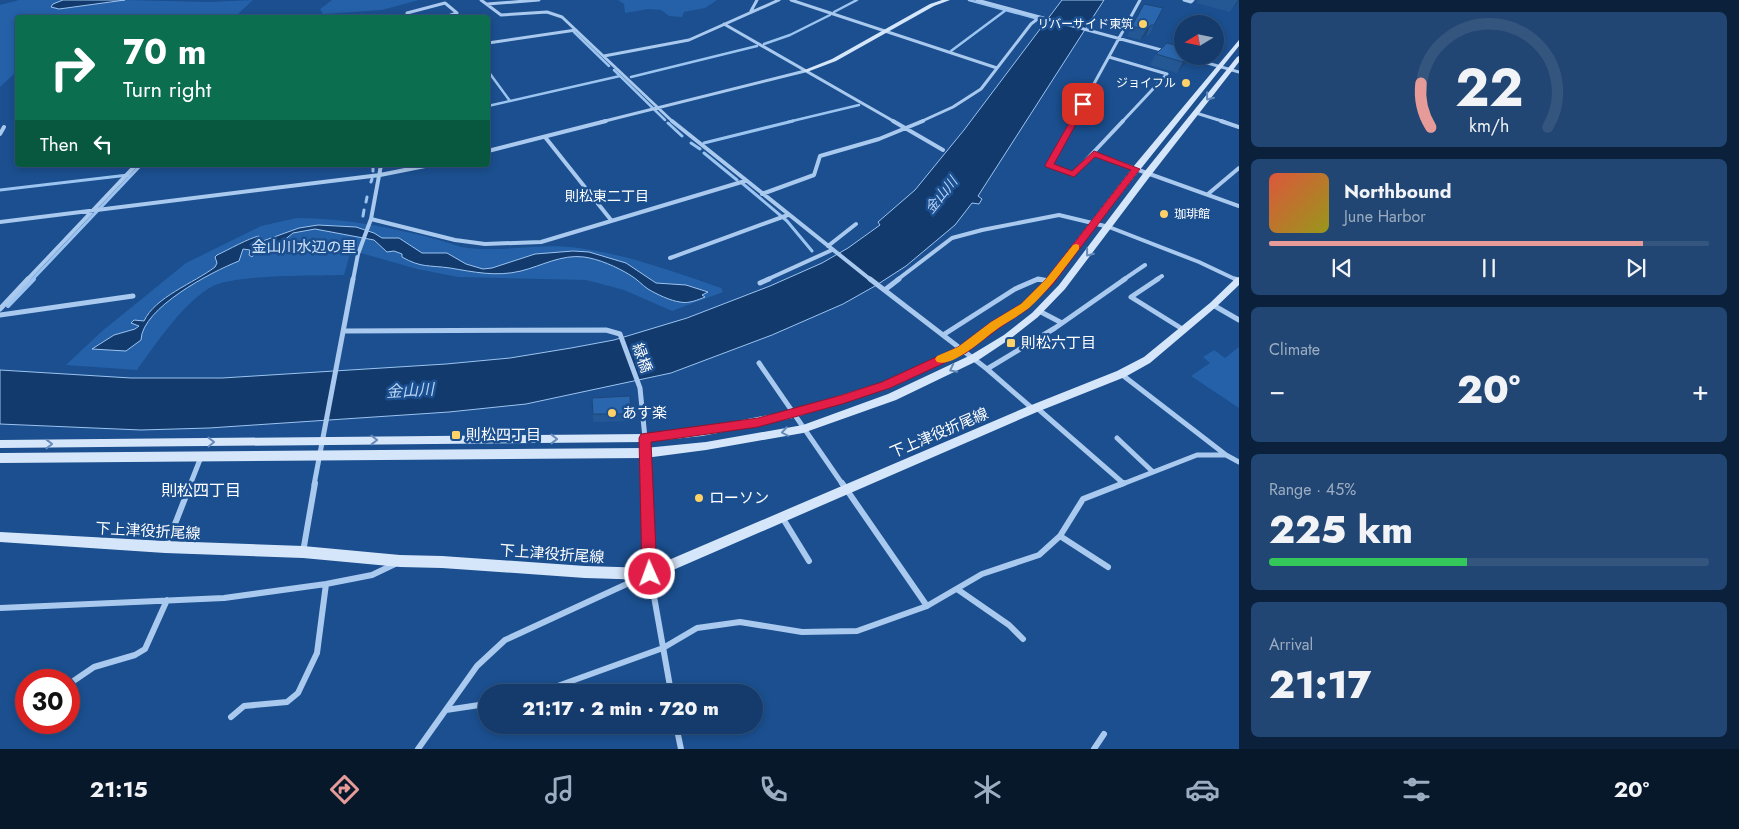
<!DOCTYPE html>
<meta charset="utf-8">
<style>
:root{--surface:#143b6b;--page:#214673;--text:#f1f3f6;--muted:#9dadc1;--line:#33557e;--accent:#e69b98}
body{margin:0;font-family:Jost,"Noto Sans JP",sans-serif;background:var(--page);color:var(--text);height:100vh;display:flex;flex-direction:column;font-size:19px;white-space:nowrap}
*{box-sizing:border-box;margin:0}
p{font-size:16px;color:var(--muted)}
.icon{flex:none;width:28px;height:28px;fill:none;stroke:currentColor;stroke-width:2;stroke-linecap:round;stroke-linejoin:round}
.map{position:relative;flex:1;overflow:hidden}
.panel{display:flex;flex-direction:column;gap:12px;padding:12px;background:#0b203b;width:500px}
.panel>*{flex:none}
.hud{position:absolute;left:15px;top:15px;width:475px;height:152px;border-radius:5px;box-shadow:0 2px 8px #0003,0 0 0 1px var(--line);background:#0b6e4f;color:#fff;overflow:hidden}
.needle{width:32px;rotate:260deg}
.tools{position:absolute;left:1174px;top:15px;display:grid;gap:10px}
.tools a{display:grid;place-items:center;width:50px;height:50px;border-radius:50%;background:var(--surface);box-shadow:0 2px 8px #0003,0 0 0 1px var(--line);font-size:25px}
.speed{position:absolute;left:15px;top:669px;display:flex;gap:10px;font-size:25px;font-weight:700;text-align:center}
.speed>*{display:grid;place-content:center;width:65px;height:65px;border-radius:50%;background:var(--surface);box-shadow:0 2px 8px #0003,0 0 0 1px var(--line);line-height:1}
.speed .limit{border:8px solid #d22;background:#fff;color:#111}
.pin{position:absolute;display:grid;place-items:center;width:42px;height:42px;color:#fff;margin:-21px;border-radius:10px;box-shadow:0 2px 8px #0006}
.me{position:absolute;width:55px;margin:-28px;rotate:358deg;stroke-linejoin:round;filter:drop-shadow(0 0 4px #0008)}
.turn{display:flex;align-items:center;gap:18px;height:105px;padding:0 25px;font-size:22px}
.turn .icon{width:65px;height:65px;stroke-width:2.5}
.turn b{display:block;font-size:35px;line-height:42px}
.then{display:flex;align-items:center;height:48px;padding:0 25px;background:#0003;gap:10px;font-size:19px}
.big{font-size:38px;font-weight:800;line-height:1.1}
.panel .tile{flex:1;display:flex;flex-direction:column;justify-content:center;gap:8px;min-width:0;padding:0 18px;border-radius:8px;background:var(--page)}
.panel .dial{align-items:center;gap:0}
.dial svg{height:130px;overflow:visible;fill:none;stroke:var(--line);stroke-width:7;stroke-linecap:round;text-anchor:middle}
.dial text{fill:var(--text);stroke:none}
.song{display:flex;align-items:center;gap:15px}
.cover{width:60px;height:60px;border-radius:8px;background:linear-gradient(135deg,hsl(10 70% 55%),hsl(60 70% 35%))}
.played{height:5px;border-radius:2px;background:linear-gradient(90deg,var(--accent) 85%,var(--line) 85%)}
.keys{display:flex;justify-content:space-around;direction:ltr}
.heat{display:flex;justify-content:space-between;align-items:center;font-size:28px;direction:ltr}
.charge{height:8px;border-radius:4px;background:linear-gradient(90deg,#34c759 45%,var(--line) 0)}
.trip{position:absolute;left:478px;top:684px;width:285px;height:50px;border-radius:25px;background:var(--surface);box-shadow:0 2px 8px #0003,0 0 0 1px var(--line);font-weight:800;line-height:50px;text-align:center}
.tab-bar{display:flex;height:80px;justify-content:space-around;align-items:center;background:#08182b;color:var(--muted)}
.tab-bar .icon{width:35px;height:35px}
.tab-bar .on{color:var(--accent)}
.tab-bar b{font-size:22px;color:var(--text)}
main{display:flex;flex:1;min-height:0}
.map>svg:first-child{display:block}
.green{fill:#2461a8}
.water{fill:#123a6d;stroke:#9cc4f0}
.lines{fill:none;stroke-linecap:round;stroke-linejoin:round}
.stream-far2{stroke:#9cc4f0;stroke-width:2.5}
.stream-far1{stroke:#9cc4f0;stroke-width:3}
.stream{stroke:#9cc4f0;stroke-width:4}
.street-far3{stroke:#a9c9ee;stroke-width:3}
.street-far2{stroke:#a9c9ee;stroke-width:4}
.street-far1{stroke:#a9c9ee;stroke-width:5}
.street{stroke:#a9c9ee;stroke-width:6}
.secondary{fill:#d6e6fa;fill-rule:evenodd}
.wall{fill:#245895}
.shaded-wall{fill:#1d4779}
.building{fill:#2a66ad;stroke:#1d4779}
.oneway{stroke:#668bba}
.route{fill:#e11d48;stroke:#92132f}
.slow{fill:#f59e0b}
.poi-dot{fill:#ffd166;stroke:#1b4f8f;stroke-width:2}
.labels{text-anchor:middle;stroke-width:5;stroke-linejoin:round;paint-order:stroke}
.far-poi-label{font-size:12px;fill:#fff;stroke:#1b4f8f;text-anchor:end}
.far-water-label{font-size:14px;font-style:italic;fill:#b5d3f5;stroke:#1b4f8f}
.far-neighbourhood-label{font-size:14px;fill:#fff;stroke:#1b4f8f}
.park-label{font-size:15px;fill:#cfe3fa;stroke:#1b4f8f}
.poi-label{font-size:15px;fill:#fff;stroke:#1b4f8f;text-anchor:start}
.street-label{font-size:15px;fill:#fff;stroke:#1b4f8f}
.water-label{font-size:16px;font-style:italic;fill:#b5d3f5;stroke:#1b4f8f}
.neighbourhood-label{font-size:16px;fill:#fff;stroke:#1b4f8f}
</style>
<main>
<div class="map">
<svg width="1239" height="749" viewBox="0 0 1239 749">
<rect width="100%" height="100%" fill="#1b4f8f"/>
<path class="green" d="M19,0H63L53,4L59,9L125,0L209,2L253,0L238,14L223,17L18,18L16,72L0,87V5Z
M332,0H419L382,10L323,14L320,9Z
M618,0H717L705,8L684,12L682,17L669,16L661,10L649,9L625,13L624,4Z
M297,218C345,218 394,228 439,240C447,242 454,245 461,247C498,253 535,244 571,247C623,253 672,271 721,288L723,292L672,311L624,290L586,280L458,277L417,269L361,253L350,254L344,275C314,276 234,274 211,287C183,303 155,345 137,370L66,365L101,332L186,263L261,226Z
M1239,347V408L1191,376L1210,363L1203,357L1214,350L1225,358Z"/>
<path class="water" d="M63,0H125L59,9L51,7L53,4Z
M1062,0H1104L978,196L982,199L979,204L972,203L955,225L906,266L875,286L843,304L772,335L671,373L526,404L449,412L209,428L141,430L0,424V370L131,378H222L446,364L510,358L571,348L614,340L687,318L770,286L822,263L848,248L880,225L878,222L915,190L964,130Z
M318,225L356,227L374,233L382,238H399L422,253H447L466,264L483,269L492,268L535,254L573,251L589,252L626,263L656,283L686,285L708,292L702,295L705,297C698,300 688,304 680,302C671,301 656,294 648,289C642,285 637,279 630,275C617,267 599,259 584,257C562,254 541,266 521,271C496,277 474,272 450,268C429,265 421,268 402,257V254L394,251L387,252L374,240L315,229L293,233L273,249L267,250L258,249L252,257L249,255L250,250L243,249L239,261C211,272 142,308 141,340L126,351L92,349L114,335L135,329L139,326L131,323L134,320L144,321C155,297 194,283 215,267L217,263L215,257L217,255C228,250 249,238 259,236L258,241L260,242L299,228Z"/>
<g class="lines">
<path class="stream-far2" d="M969,0L1035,18
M834,12L857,0
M574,32L609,66
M764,44L790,35L830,15
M951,51L1006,10
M614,70L665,120
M488,71L510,101
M631,77L757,46
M488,106L620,76
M788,122L859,105"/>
<path class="stream-far1" d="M668,123L682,136
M691,143L700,149
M704,143L793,121
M704,153L737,180
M373,165V171
M371,182L372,179
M742,183L787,221L812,251
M0,190L128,175
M366,202L367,197
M363,216L364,210
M32,280L141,165"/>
<path class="stream" d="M8,306L34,279"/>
<path class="street-far3" d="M481,0L501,15L547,12L562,17L673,122
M791,0L997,68
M977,0L1165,51
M1184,0L1191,2L1193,0
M487,4L539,0
M751,11L757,0
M412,18L407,13L445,3L457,13L442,18
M724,24L895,122
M488,43L576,30
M604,56L689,40L779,0
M1183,56L1239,72
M1109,57L1167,74L1122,122
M1196,113L1225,122
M601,122L805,71
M920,122L953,107L981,89L1031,24L1040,17
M1073,122L1140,0"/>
<path class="street-far2" d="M672,121L871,280
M893,121L943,150
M1073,121L1049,165L1073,174L1123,121
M1221,121L1239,127
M0,134L4,127
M545,137L611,220
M488,151L606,121
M1094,154L1239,206
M762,194L814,175L820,156L879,139L923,121
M1208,194L1239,168
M371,219L455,240L485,244L541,242L745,181
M0,222L380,175L430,165
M828,246L856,224
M670,258L788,215
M27,280L136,165
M353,280L358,254L371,219L381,165
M766,280L832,250
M897,280L952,238L982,230L1059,215L1109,227L1199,262L1237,280
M1035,280H1044
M1123,280L1145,265
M1156,280L1162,276"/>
<path class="street-far1" d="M870,279L987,369L1033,409
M1158,279L1131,297L1184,330
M1235,279L1239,281
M760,283L769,279
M886,289L899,279
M1213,305L1239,320
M0,309L28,279
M1039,311L1062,323
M0,315L133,296
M344,331L606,330L620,334L640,388L645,438L647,485
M943,335L1015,289L1038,279L1049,281
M759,363L843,485
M987,369L1055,328L1125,279
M1121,374L1226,455L1239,462
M1037,408L1123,483
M1117,438L1153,472
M190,485L201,457
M314,485L353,279
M1120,485L1197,455H1226"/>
<path class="street" d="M647,483L650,574L671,692
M842,483L927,606
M782,517L809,561
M1060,536L1108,567
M166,547L191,483
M303,552L315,483
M957,589L1009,625L1023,639
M0,608L224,598L326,584L372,575L395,564
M69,684L94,667L135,655L145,649L167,600
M541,692L663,648L697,628L740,622L802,632L857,631L927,606L982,574L1039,555L1060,536L1083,499L1124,483
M446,710L486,704
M231,717L244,706L287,702L298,693L317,653L326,584
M676,725L681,749
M418,749L477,666L505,640L642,577
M1094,749L1104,734"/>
<path class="secondary" d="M942,0H950L934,6L836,61L807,72L802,71L832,59L930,4Z
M1239,40V46L1139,171L1052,283L1027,308L998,327L965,353L890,388L793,418L702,436L645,442L0,448V440L645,434L702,428L793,410L883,382L959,347L992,323L1021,304L1046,279L1133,167Z
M1239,56V62L1151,175L1065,289L1038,317L1010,339L977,361L896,400L803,433L706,450L645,458L0,463V453L645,448L706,442L803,425L888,394L971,355L1004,335L1032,313L1059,285L1145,171L1237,57Z
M1239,277V285L1216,307L1150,363L1125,377L1037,412L650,580L585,578L442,568L400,567L303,558L165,553L0,542V532L165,541L303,546L400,555L442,556L585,566L650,568L1029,406L1117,371L1144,357L1210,303L1236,278Z"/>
</g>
<path class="wall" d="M1198,0H1239V1L1230,12L1196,3Z
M1144,4L1154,25L1149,35H1146L1140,40L1127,36Z
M1156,54L1182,56H1190L1185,64L1177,73L1150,65Z
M592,398L631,414V421L593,422Z"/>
<path class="shaded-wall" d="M1238,0H1239V1L1230,12Z
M1151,25L1146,35L1140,40L1146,30Z
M1189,56H1190L1185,64L1177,73L1183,62Z"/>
<path class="building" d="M1144,4L1163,8L1154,25H1151L1146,30L1132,26Z
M1167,43L1182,47V56H1189L1183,62L1156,54Z
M630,396L631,414H593L592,398Z"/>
<defs><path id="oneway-chevron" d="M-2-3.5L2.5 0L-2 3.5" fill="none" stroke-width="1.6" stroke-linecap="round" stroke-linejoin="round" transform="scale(1.25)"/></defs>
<g class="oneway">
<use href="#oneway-chevron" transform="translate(1209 97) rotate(128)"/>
<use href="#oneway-chevron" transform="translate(1089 253) rotate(128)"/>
<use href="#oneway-chevron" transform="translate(953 369) rotate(153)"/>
<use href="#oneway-chevron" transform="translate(785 432) rotate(170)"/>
<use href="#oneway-chevron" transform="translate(554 439)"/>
<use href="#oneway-chevron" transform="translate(374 440)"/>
<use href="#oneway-chevron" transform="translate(211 442) rotate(-1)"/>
<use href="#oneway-chevron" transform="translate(49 444)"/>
</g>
<path class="route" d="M1083,101L1087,104L1054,164L1072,171L1094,151L1140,169L1053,284L1028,309L999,328L966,353L890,388L842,404L758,427L651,442L657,574L655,579L650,581L645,579L642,574L639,438L641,434L758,418L842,395L882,382L958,347L991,322L1021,304L1046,279L1131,170L1095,157L1074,177L1046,167L1045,165L1080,104Z"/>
<path class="slow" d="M1076,244L1079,245V249C1064,269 1048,291 1029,308C1020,315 1009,321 1000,327C986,336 954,368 937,362L935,359L937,356L958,347L991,322L1021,304L1046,279L1073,245Z"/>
<g class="poi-dot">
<circle cx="1143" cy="24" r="5"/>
<circle cx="1186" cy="83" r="5"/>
<circle cx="1164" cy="214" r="5"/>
<rect x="1006" y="338" width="10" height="10" rx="2.5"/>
<circle cx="612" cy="413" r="5"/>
<rect x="451" y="430" width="10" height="10" rx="2.5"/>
<circle cx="699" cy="498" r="5"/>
</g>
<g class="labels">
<g class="far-poi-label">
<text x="1133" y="28">リバーサイド東筑</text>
<text x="1176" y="87">ジョイフル</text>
<text x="1174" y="218" text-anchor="start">珈琲館</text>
</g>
<g class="far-water-label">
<text transform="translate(941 195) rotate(-51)" y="5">金山川</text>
</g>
<g class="far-neighbourhood-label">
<text x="607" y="201">則松東二丁目</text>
</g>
<g class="park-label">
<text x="304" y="252">金山川水辺の里</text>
</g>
<g class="poi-label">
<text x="1021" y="348">則松六丁目</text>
<text x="622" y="418">あす楽</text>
<text x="466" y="440">則松四丁目</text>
<text x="709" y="503">ローソン</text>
</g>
<g class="street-label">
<text transform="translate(642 358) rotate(70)" y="5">緑橋</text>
<text transform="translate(939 433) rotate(-23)" y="5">下上津役折尾線</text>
<text transform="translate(148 531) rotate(3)" y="5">下上津役折尾線</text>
<text transform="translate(552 554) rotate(4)" y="5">下上津役折尾線</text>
</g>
<g class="water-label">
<text transform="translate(410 390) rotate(-3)" y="6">金山川</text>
</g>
<g class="neighbourhood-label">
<text x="201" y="496">則松四丁目</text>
</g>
</g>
</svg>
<div class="tools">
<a><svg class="needle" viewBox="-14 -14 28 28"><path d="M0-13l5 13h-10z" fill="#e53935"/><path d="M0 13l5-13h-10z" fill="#9dadc1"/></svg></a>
</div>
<div class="speed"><div class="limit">30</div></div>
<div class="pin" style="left:1083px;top:104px;background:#d93025"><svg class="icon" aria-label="arrive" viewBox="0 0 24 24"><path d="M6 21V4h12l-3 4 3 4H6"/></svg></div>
<svg class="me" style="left:650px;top:574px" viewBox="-20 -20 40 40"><circle r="17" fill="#e11d48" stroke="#fff" stroke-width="3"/><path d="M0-11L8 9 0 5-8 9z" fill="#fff"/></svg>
<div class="trip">21:17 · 2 min · 720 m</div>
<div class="hud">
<div class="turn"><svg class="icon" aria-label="right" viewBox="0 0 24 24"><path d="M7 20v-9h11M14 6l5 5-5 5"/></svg><div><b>70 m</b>Turn right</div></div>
<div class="then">Then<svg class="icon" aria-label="left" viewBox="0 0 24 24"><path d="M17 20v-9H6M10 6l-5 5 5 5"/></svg></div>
</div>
</div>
<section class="panel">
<div class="tile dial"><svg viewBox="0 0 100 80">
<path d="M14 69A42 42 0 1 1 86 69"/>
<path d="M14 69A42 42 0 0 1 8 42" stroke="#e69b98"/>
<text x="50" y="56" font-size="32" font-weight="700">22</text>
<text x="50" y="72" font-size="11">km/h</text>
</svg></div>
<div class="tile">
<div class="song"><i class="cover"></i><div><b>Northbound</b><p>June Harbor</p></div></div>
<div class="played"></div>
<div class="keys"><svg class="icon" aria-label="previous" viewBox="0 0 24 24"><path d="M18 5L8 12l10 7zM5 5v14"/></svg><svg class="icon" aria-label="pause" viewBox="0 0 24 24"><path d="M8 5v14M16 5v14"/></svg><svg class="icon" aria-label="next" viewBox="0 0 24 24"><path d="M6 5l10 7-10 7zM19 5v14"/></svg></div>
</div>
<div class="tile"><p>Climate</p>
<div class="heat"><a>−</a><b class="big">20°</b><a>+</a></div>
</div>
<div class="tile"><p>Range · 45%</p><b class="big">225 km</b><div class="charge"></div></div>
<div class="tile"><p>Arrival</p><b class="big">21:17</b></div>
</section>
</main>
<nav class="tab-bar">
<b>21:15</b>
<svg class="icon on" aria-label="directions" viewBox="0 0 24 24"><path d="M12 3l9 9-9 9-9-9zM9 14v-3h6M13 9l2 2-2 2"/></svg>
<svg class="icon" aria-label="music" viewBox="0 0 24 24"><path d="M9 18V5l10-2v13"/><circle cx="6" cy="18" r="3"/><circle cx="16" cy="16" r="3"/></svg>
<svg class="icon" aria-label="phone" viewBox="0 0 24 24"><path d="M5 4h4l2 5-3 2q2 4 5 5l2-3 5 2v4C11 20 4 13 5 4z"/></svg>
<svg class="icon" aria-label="climate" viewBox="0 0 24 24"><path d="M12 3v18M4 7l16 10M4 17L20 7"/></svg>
<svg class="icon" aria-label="car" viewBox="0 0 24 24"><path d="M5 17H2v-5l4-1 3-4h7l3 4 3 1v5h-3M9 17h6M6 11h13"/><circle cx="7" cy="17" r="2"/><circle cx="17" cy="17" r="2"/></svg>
<svg class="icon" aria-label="filters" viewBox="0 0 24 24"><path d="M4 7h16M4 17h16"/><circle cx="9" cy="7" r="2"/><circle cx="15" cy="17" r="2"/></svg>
<b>20°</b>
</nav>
